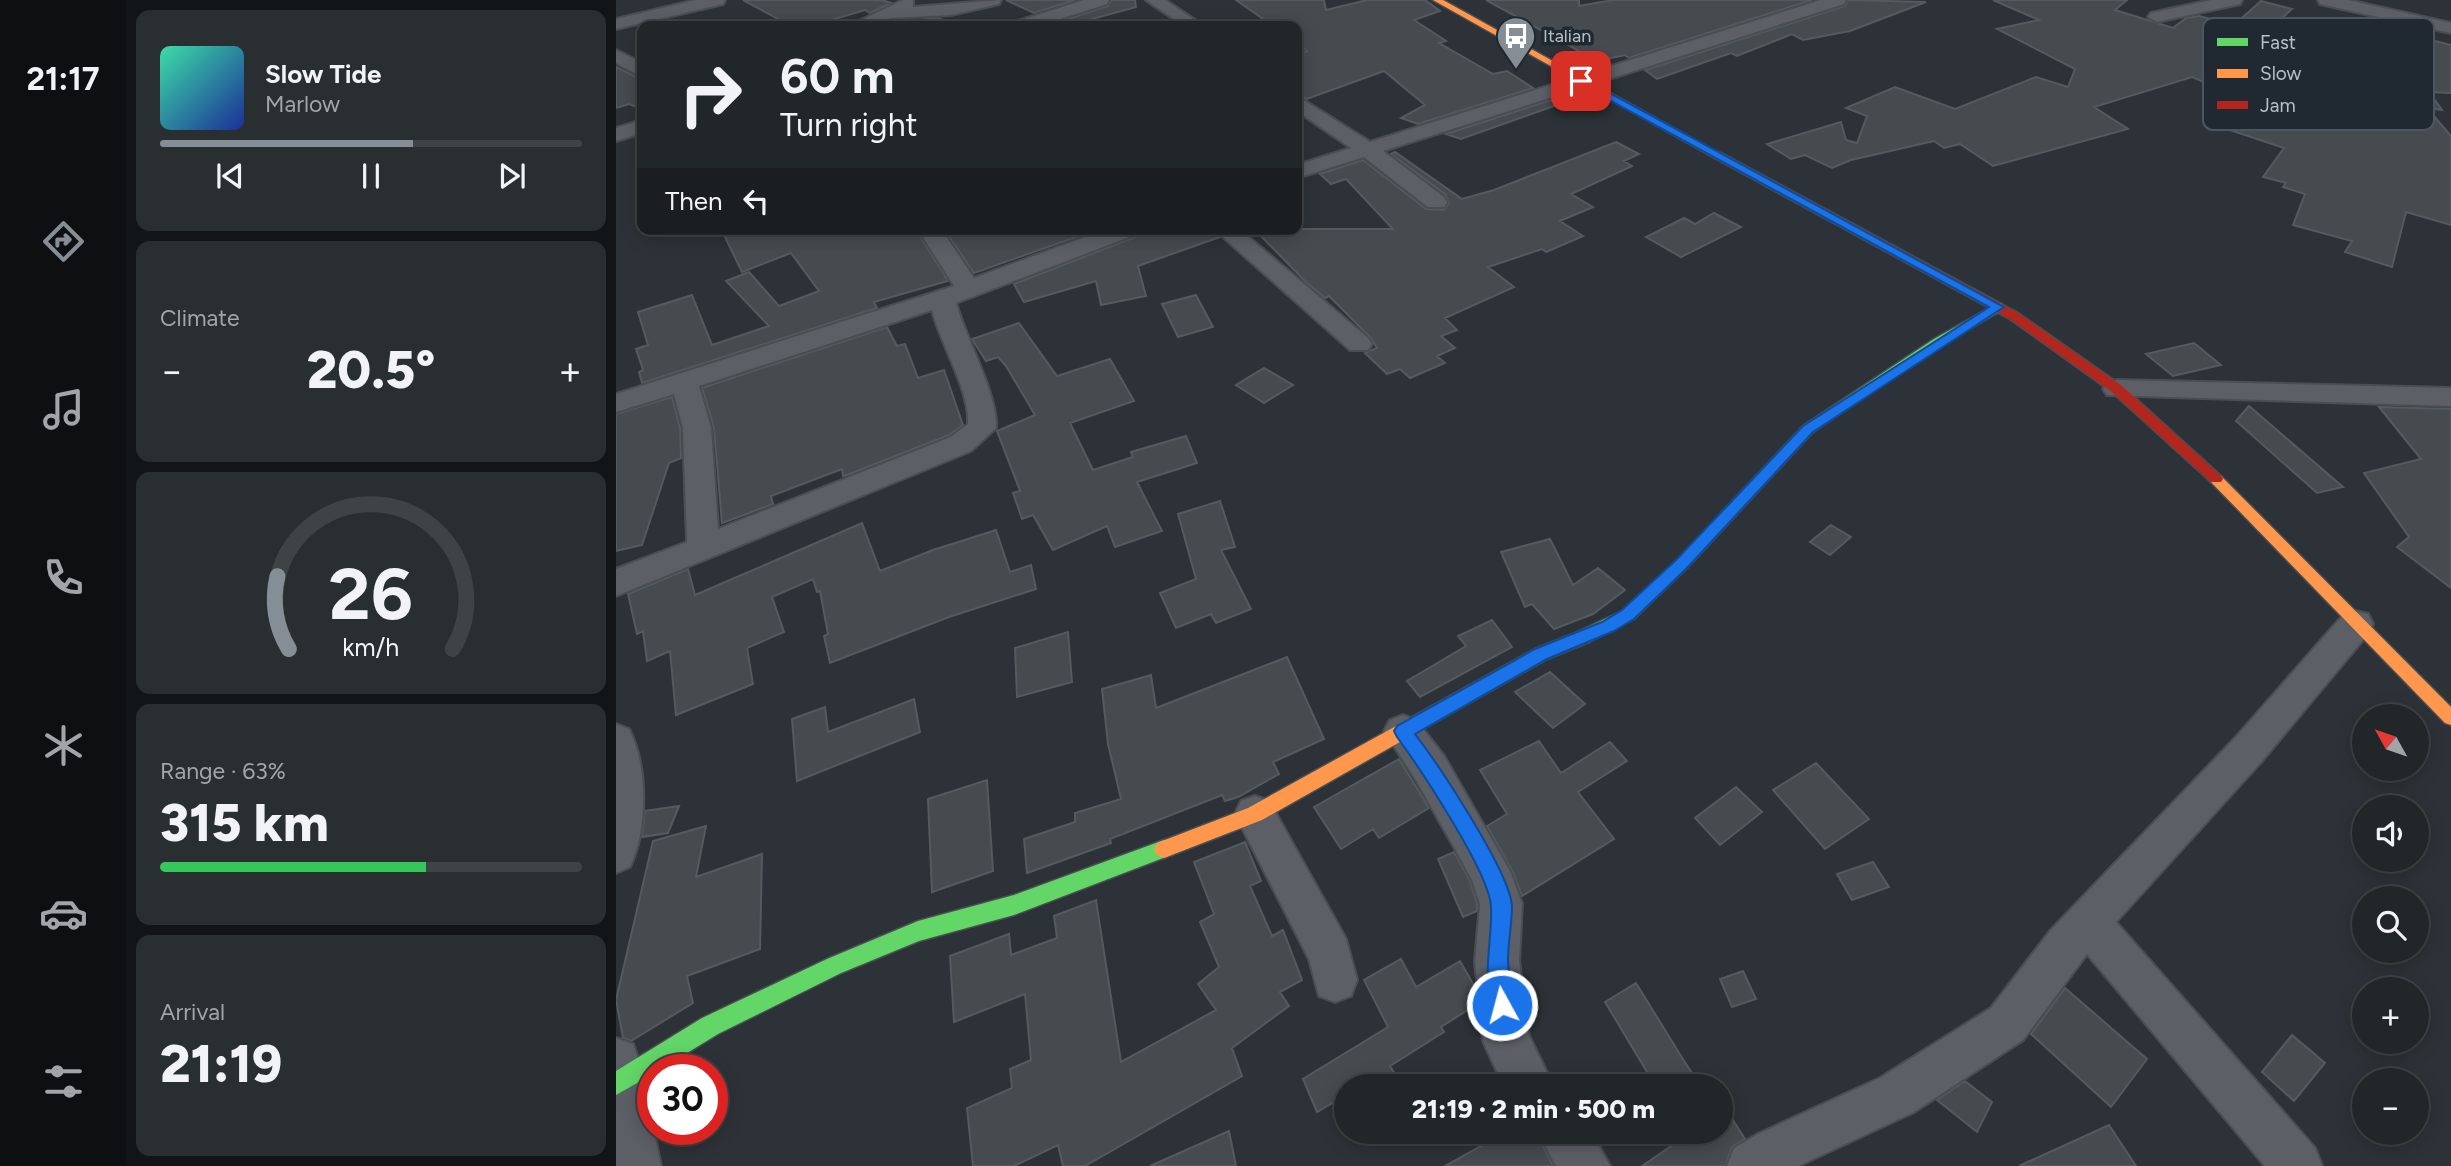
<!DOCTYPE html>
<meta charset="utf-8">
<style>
:root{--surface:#212629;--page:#292e31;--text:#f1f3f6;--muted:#a2a5a8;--line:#3e4346;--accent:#868e95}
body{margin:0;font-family:Figtree,sans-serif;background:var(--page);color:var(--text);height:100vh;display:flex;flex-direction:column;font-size:26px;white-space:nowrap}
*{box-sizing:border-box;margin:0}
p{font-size:23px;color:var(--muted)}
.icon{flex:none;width:38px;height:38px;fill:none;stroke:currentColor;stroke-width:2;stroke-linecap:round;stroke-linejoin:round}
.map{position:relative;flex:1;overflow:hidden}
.side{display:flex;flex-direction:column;gap:10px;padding:10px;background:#121517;width:490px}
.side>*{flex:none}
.guide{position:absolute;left:21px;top:21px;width:665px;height:214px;border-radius:14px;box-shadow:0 4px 18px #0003,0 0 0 2px var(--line);background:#212629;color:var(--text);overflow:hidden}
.needle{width:46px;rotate:310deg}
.fabs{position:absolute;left:1736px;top:704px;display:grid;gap:14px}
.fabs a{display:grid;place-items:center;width:77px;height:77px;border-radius:50%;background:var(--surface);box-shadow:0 4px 18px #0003,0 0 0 2px var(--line);font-size:35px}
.speed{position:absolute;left:21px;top:1054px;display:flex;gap:14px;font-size:35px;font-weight:700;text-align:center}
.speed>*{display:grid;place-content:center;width:91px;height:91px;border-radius:50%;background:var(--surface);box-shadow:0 4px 18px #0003,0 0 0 2px var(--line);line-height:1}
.speed .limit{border:10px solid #d22;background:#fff;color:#111}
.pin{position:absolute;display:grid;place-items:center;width:60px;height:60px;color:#fff;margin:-30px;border-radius:14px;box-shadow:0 4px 10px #0006}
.me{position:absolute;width:77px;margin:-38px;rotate:353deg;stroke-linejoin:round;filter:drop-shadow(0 0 5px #0008)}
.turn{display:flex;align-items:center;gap:24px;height:147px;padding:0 28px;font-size:32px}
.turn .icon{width:91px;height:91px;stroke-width:2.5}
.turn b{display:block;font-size:49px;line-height:60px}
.then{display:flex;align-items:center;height:66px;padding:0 28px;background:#0003;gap:14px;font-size:26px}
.big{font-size:52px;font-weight:800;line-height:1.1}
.side .card{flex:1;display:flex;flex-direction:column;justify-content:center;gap:10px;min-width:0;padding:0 24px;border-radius:14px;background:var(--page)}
.side .dial{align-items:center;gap:0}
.dial svg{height:182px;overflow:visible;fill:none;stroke:var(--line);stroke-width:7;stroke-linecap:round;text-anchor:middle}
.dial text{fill:var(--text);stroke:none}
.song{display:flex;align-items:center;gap:21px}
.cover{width:84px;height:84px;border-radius:10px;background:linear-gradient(135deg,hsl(160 70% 55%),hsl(230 70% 35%))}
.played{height:7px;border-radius:4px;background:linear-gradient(90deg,var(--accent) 60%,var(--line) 60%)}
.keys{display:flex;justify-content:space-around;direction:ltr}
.heat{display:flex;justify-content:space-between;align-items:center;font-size:38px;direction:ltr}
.charge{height:10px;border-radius:5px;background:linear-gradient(90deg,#34c759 63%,var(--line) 0)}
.trip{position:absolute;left:718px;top:1074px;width:399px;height:70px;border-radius:35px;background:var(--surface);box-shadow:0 4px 18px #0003,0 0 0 2px var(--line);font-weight:800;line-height:70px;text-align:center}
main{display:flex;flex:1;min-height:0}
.menu{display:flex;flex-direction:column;width:126px;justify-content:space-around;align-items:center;background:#0d0f10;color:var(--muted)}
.menu .icon{width:49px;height:49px}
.menu .on{color:var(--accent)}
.menu b{font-size:32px;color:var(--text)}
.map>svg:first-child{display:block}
.building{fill:#464b50;stroke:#545a5f;stroke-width:2}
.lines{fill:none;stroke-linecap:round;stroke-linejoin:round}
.street-casing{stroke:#4a4e52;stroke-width:4}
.fast-casing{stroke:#4a4e52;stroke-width:3}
.slow-casing{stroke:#4a4e52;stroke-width:3}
.jam-casing{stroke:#4a4e52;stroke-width:3}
.street{fill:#5c6066;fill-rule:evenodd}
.fast{fill:#63d668;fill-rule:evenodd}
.slow{fill:#ff974d;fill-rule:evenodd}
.jam{fill:#b3261e;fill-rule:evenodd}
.route{fill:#1a73e8;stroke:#114b97;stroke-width:2}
.labels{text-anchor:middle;stroke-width:7;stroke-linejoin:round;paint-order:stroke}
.far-poi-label{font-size:18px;fill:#b7bfc7;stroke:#202932;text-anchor:start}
.key{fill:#202932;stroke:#4d565f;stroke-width:2}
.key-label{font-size:19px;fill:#b7bfc7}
</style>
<main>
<nav class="menu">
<b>21:17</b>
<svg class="icon on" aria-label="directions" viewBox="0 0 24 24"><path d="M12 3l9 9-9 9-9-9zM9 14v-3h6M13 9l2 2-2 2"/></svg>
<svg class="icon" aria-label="music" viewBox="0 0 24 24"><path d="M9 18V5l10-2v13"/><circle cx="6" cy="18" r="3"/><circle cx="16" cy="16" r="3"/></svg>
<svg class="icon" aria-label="phone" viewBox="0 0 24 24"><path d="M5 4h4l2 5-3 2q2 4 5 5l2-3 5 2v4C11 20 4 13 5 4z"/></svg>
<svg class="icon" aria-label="climate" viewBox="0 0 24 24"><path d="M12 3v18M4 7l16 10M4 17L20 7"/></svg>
<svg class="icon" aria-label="car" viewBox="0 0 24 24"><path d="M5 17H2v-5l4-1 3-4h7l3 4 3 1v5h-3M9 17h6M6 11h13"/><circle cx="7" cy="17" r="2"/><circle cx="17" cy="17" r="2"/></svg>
<svg class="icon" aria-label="filters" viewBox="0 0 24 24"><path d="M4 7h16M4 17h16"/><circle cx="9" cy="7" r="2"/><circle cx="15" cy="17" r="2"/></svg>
</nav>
<section class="side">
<div class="card">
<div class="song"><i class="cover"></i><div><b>Slow Tide</b><p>Marlow</p></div></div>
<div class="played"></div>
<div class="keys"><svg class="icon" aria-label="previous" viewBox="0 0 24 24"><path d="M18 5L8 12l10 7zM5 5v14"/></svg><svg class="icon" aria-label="pause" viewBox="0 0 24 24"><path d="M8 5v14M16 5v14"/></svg><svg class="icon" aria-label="next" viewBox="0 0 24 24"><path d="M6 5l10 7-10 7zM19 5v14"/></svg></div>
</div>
<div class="card"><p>Climate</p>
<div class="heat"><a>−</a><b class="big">20.5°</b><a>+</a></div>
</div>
<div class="card dial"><svg viewBox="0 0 100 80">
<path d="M14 69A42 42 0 1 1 86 69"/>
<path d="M14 69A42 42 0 0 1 9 37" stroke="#868e95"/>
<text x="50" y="56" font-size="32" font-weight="700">26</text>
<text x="50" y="72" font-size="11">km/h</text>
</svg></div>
<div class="card"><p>Range · 63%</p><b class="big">315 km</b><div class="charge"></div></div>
<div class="card"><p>Arrival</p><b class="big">21:19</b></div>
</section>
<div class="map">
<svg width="1835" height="1166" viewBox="0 0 1835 1166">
<rect width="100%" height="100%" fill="#2c3237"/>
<path class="building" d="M127,0H266L275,3L254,13L249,10L195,26H175Z
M390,0H459L418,13Z
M495,0H519L520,7L451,26L439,23L492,6Z
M620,0H708L710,10L751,0H809L824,11L798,20L830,41L823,43L877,74L891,71L917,88L802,124L785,118L809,105L768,71L691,99L681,93V54L691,51L681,43V26H657Z
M870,0H963V6L997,0H1196L1013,58L1009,55L981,61Z
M1232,0L1310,2L1234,31L1187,40L1176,34L1121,56L1115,53L1041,79L1029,70L1229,6Z
M1377,0H1511L1499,10L1557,28L1570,18L1583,16L1618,25L1645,1L1676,9L1656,27L1735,40L1729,77L1772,35L1799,42L1804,37L1835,45V93L1813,92L1826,110L1811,108L1835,136V225L1790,212L1776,267L1729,252L1736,241L1677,225L1689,194L1667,187L1670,183L1647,177L1668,148L1611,129L1670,117L1600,79L1588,82L1576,77L1478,107L1512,129L1377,166L1344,144L1328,148L1318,141L1235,160L1216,168L1189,155L1175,159L1151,144L1225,122L1230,140L1241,143L1251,116L1230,108L1279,87L1339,109L1420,77L1452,87L1459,69L1381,29L1423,20Z
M322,18L333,22L332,26H274L269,23Z
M0,67L26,80V109L13,104L0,108Z
M935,100L941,105L845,139L830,134Z
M1000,142L1023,154L1008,161L1016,166L955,194L977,207L944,221L967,236L930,252L926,249L872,267L898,287L829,318L841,330L825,336L839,348L821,356L829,363L794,378L784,369L771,374L749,353L761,348L754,337L713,296L709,298L690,282L638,229H777L730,179L715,184L704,174L747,160L810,209L828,210L833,203L830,195L775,154L779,152L846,199L878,190Z
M1098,213L1125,227L1065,257L1030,237L1068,218L1079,224Z
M105,229H300L332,281L258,302L261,308L26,383L23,372L27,370L20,349L32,345L22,312L76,295L96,345L153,326L110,281L133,272L163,306L203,291L175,253L126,272Z
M328,229H483L358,273Z
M526,229H595L604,237L522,266L530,296L485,305L480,281L408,302L398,284L522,236Z
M580,295L597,327L562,337L546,304Z
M403,323L441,376L494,359L518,401L454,423L477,470L517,457L515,452L570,436L581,463L521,482L546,531L499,547L491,526L437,550L417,515L406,519L397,493L404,491L381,431L419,415L390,366L382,357L370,361L356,339Z
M271,327L281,346L289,344L302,378L328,370L347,425L333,435L231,475L227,476L226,469L155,496L157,504L106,523L98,428L86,388Z
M1578,343L1605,365L1557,376L1530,354Z
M648,368L677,385L648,403L620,385Z
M56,397L64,428L65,458L53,463L26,545L0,551V414Z
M1633,406L1727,487L1701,493L1620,421Z
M1763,407L1835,409V588L1781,547L1793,537L1748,473L1805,459Z
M604,501L619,547L605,550L635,609L600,623L595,614L560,628L544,593L580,579L562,514Z
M246,523L264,571L317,550L380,530L394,572L415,565L420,589L333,617L214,663L208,636L212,634L204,591L201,592L197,579L156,597L168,632L131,648L137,684L60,715L54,651L31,661L27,631L21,634L12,594L72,569L79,595Z
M1215,525L1235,537L1214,555L1194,542Z
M934,539L957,585L982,568L1009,590L977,614L938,629L916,604L909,607L885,552Z
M876,620L896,647L804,697L791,681L850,646L842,636Z
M452,632L456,682L401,697L399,648Z
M671,657L708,739L657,762L663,774L622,797L609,801L606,795L494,839L495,843L411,873L408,839L459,822V813L505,799L492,744L486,689L535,675L540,708Z
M934,672L969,704L937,728L899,692Z
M298,699L304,732L181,781L176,719L209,707L212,732Z
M923,741L945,773L994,742L1011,761L962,792L998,839L906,896L897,872L871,826L891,814L864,770Z
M783,759L813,808L763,838L757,829L725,849L698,807Z
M1200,763L1253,819L1209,849L1157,790Z
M371,780L377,871L316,892L312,799Z
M1120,787L1146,812L1104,845L1079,818Z
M63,806L52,833L26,837L29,811Z
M90,826L80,877L146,854L144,949L71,976L77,1003L15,1041L7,1038L0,1000L37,841Z
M629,842L645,881L634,886L656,936L667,930L686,980L664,992L673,1006L616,1048L626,1076L469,1166H447L442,1145L398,1166H357L351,1108L396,1088L394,1069L415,1060L409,994L338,1022L334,956L393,934L395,955L441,938L438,916L480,900L505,1062L600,1010L582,984L603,967L584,922L598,914L578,862Z
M838,852L854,881L861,904V911L847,917L822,859Z
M1257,862L1273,887L1236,900L1221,874Z
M785,959L800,987L844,961L859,987L861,1004L825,1027L828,1032L774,1066L787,1087H730V1095L701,1112L687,1079L772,1027L748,980Z
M1127,971L1140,999L1116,1007L1104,979Z
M1020,983L1065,1056L1085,1087H1040L989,1002Z
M1449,988L1531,1059L1495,1107L1415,1034Z
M1676,1035L1709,1063L1678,1101L1646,1072Z
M1349,1081L1376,1102L1361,1132L1321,1100Z
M1104,1100L1129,1139L1116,1147L1109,1166H1026L1076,1132H1104Z
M1493,1125L1520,1166H1403Z
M613,1131L620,1166H534Z
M890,1132H920L937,1166H829Z"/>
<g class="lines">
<g class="street-casing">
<path id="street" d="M80,0H109L107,4L0,29V19Z
M287,0H297V7L385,0L383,4L335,15L274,18L256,26H233Z
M468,0H493L491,4L422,26H396L399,22Z
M530,0H549L588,26H568Z
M1205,0H1230L1228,4L767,151L828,197L831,202L828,207H812L748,157L681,178V165L735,148L681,111V96L754,142Z
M1595,0H1626L1624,4L1541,22L1532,17L1535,13Z
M1702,0H1732L1835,23V33L1704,4Z
M0,50L26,63V77L0,63Z
M26,120V133L0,141V128Z
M302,229H325L358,278L491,229H524L521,234L340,303C350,339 382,395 380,428L355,451L0,596V569L71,542L67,428L58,394L0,412V394L338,286ZM316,310C325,345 354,391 352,424L335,437L102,529L95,428L83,386Z
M598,229H623L752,338L756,344L752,350H734Z
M1501,380L1835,388V406L1491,395L1487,389L1491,383Z
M1740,611L1752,614L1757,624L1752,634L1646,761L1500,922L1699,1148L1706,1166H1649L1471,954L1407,1040L1298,1112L1182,1166H1111L1118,1148L1142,1134L1264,1078L1375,1008L1434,931L1620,737L1728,614Z
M787,715L800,720L828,756L895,873L906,904L903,961L913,1036L938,1087H888L867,1041L859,961L864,904L856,880L838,847L800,780L768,731L774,720Z
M0,724L13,729C32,767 32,828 14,867L0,873Z
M639,796L653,801L730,939L741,980L735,996L719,1002L703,996L693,959L619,814L625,801Z
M0,1038L17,1044L23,1061L45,1166H0Z
M922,1132H975L994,1166H940Z"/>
</g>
<g class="fast-casing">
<path id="fast" d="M1382,303L1386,304V310L1326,345L1197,432L1071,568L1018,619L973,642H961L959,637L961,632L1006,611L1061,560L1187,426L1318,339Z
M548,840L555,843L558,849L555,855L398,915L303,941L225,973L102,1034L45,1069H37V1074L0,1095V1071L86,1018L211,959L302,921L398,895Z"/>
</g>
<g class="slow-casing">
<path id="slow" d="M817,0H827L1106,155L1097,157Z
M1600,474L1605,476L1835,707V725L1829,723L1595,482L1593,479L1595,476Z
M967,630L973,632L975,637L973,642L931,659L646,820L548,858L541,855L538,849L541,843L632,808L919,649Z"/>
</g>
<g class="jam-casing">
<path id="jam" d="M1097,153H1105L1402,313L1506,386L1605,476L1607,479L1605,482H1595L1496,392L1394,319L1097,157Z"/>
</g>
<use href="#street" class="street"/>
<use href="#fast" class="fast"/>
<use href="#slow" class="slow"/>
<use href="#jam" class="jam"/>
</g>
<path class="route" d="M962,79H968L1388,307L1197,432L1071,568L1018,619L998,631L931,659L799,734C822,764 894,872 896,906C896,924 892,942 892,960C892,977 901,996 894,1012L886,1016L879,1012C864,977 877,941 875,906C873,872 803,767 781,737L778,731L781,726L919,649L986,622L1006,610L1060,560L1187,426L1373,307L962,83Z"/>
<defs>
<g id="bus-pin" transform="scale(2.0125)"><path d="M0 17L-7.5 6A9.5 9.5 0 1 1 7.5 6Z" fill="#868e95" stroke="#202932"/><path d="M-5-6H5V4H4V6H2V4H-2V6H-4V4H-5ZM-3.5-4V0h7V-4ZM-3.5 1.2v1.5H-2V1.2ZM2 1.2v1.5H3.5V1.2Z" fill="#fff"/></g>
</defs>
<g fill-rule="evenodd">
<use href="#bus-pin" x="900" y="36"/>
</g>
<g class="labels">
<g class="far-poi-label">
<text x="927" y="42">Italian</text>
</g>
</g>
<rect x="1587" y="18" width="231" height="112" rx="10" class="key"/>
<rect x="1601" y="38" width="31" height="8" fill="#63d668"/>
<rect x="1601" y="69" width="31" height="9" fill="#ff974d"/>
<rect x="1601" y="101" width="31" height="8" fill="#b3261e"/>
<g class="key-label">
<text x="1644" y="49">Fast</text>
<text x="1644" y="80">Slow</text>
<text x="1644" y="112">Jam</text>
</g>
</svg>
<div class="fabs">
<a><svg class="needle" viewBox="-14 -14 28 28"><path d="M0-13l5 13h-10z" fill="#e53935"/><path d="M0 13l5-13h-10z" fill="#a2a5a8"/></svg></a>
<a><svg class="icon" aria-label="sound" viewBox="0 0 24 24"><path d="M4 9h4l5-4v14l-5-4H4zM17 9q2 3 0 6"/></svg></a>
<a><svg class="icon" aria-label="search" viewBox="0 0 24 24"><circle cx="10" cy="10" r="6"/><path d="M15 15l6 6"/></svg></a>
<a>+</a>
<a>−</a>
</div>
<div class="speed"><div class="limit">30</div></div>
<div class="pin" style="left:965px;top:81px;background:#d93025"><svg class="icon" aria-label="arrive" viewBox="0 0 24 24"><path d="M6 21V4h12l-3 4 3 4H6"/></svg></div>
<svg class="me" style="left:886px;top:1005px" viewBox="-20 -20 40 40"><circle r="17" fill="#1a73e8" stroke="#fff" stroke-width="3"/><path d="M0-11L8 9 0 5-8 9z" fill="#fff"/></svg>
<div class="trip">21:19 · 2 min · 500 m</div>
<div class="guide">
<div class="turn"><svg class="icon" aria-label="right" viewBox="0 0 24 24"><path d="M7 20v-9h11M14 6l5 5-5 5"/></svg><div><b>60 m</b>Turn right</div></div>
<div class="then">Then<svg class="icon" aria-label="left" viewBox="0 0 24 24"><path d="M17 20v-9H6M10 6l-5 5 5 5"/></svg></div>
</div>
</div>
</main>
